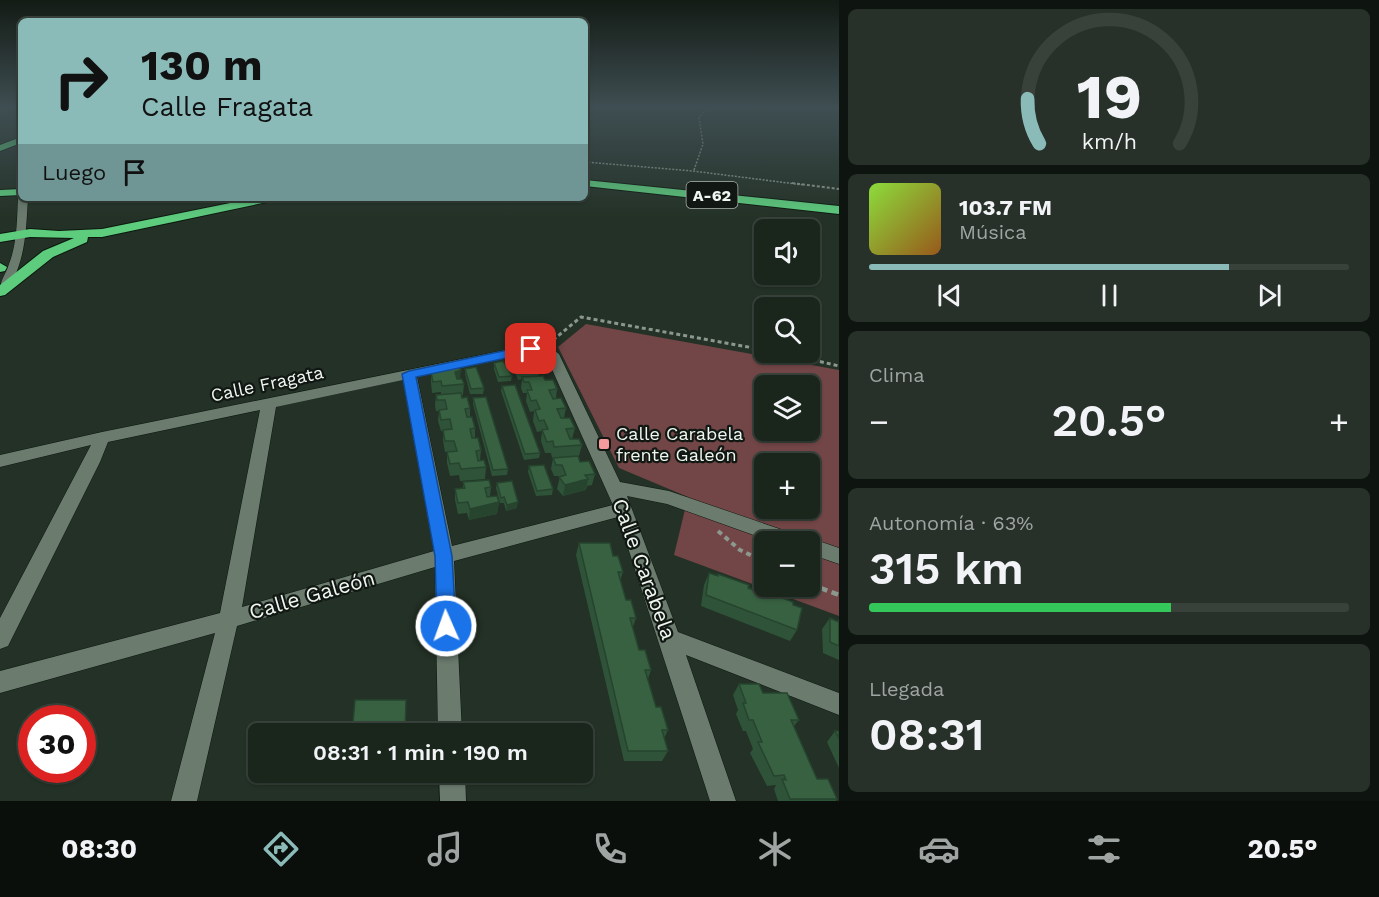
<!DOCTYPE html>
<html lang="es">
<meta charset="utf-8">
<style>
:root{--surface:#1a251c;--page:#273129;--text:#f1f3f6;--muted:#9fa5a3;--line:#38423b;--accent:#8bbbb9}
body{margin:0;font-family:"Work Sans",sans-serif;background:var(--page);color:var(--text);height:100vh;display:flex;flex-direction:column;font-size:22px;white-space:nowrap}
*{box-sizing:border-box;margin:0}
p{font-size:20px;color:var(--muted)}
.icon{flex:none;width:33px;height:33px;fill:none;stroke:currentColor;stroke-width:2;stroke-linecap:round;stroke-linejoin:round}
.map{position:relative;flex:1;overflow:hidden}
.side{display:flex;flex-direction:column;gap:9px;padding:9px;background:#0e140f;width:540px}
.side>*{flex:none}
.top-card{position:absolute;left:18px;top:18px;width:570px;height:183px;border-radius:9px;box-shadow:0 2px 4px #0004,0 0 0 2px var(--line);background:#8bbbb9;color:#111;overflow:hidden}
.fabs{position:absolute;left:754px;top:219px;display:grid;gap:12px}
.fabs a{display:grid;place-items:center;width:66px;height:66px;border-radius:9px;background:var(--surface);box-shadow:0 2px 4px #0004,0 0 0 2px var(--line);font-size:30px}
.speed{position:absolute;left:18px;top:705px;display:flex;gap:12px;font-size:30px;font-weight:700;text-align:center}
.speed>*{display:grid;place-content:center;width:78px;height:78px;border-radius:50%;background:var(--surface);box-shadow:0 2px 4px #0004,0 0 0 2px var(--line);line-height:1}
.speed .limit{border:9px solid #d22;background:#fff;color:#111}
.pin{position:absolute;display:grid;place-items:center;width:51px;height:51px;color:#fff;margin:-26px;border-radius:12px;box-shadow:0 3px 9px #0006}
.me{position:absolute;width:66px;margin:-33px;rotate:358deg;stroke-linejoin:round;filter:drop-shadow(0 0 4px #0008)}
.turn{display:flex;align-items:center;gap:21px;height:126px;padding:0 24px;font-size:27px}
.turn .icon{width:78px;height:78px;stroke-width:2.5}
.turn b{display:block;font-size:42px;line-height:51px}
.then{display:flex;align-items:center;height:57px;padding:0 24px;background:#0003;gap:12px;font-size:22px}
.big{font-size:45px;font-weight:600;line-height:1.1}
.side .tile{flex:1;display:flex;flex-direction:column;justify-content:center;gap:9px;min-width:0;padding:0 21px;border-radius:9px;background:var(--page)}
.side .dial{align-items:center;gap:0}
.dial svg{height:156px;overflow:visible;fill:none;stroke:var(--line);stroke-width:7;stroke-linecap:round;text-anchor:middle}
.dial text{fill:var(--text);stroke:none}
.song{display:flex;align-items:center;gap:18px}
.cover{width:72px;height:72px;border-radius:9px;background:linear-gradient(135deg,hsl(90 70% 55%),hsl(30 70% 35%))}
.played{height:6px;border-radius:3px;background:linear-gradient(90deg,var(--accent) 75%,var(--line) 75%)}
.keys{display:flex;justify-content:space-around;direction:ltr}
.heat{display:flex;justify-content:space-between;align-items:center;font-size:33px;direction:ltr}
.charge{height:9px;border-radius:4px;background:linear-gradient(90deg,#34c759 63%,var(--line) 0)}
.trip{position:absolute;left:248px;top:723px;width:345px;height:60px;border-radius:9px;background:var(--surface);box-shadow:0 2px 4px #0004,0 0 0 2px var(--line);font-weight:600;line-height:60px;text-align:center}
.menu{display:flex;height:96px;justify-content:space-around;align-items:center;background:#0a0f0b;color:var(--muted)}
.menu .icon{width:42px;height:42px}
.menu .current{color:var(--accent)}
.menu b{font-size:27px;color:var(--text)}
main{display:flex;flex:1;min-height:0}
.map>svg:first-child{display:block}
.green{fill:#724546;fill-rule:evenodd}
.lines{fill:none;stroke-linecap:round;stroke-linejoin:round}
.minor-casing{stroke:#0c180f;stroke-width:1}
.tertiary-casing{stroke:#0c180f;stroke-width:1}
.motorway-casing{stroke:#0c180f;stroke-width:2}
.path-far4{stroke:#8c978e;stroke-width:1.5;stroke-dasharray:2 1.5;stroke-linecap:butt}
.path-far3{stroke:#8c978e;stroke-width:2;stroke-dasharray:3 2;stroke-linecap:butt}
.path-far2{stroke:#8c978e;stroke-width:3;stroke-dasharray:4 3;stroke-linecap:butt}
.path-far1{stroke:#8c978e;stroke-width:4;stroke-dasharray:5 4;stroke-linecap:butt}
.path{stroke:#8c978e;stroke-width:4.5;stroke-dasharray:7 4.5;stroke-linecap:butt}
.minor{fill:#6b7b6e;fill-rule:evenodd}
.tertiary{fill:#6b7b6e;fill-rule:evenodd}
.motorway{fill:#5dcc7d;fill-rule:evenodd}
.wall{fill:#2f5338}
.shaded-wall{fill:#26442e}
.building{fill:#376141;stroke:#26442e;stroke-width:1.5}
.route{fill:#1a73e8;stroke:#114b97;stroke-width:1.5}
.poi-dot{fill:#f59b9d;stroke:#111712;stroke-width:2}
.labels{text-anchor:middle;stroke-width:4.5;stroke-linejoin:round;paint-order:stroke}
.shield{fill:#111712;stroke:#acb4ad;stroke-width:1.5}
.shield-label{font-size:16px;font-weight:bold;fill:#eff7f0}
.street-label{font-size:18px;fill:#eff7f0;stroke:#111712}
.poi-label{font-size:18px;fill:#eff7f0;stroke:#111712;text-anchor:start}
.near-street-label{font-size:21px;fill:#eff7f0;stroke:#111712}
</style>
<main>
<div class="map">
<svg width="839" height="801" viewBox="0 0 839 801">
<rect width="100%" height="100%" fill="#233126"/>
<path class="green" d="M586,324L839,370V616L674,555L688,497L619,468L558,347ZM765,386H810V430H765ZM765,464H810V508H765ZM765,542H810V586H765Z"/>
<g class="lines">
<g class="minor-casing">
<path id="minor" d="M531,345L548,346L559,354L620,482L669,491L803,537L805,540L810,538L839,548V564L810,554V542H773L667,504L627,496L678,632L839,693V715L686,655L736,801H710L618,517L454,561L462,734H438L435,567L237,626L197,801H171L215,633L0,693V671L220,613L260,410L108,442L100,462L8,646L0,649V618L91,445L0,467V455L102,432ZM531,353H540L546,356L613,505L452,546L417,377ZM403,380L434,551L242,607L276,407Z
M439,772H465L466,801H440Z"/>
</g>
<g class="tertiary-casing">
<path id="tertiary" d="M21,196V198H28C26,228 26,255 12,282C8,288 7,293 0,296C0,278 4,279 9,264C17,244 17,220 18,198Z"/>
</g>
<g class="motorway-casing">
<path id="motorway" d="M21,137V143L0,151V145Z
M585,180L839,206V214L585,186Z
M21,189V195L0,196V190Z
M255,198H278L272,201L102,237H88L87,242L53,257L5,295L0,296V285L43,251L74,238L30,237L0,242V234L30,229L59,231L102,229Z
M0,263L7,267L5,271L0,272Z"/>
</g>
<path class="path-far4" d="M585,162L693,171L804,185
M694,170L703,144L699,118L707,107"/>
<path class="path-far3" d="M792,183L839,189"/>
<path class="path-far2" d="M553,340L581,317L765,350
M779,352L839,366"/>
<path class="path-far1" d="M718,531L740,550L765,562"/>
<path class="path" d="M810,584L839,595"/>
<use href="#minor" class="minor"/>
<use href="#tertiary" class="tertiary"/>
<use href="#motorway" class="motorway"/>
</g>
<path class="wall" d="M511,354L534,355L546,363L544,373L539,374L538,376L557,389L556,398L566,408L564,418L575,428L572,439L582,445L579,456L552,458L551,453H545L541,441L542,431L537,432L533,421L534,411L530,412L526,401L527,393H523L521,388L522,379L518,380L516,375L517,368L511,369L510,365Z
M494,363L512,376L511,381L498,382L494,369Z
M437,369L464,384L463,395H461L462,398L470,408V417L475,428V438L481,450L480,461L486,467L485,479L460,481L459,475L450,476L447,463V452H445L443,441V431H441L438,421L439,411H436L435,406L436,395H441V392L432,393L431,383V373L437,372Z
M465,369L484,388L483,394H470L465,374Z
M502,386L540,453L539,458L524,460L501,391Z
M473,398L508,469L507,475L492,476L473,404Z
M553,458L580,462L595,474L592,485L587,486L586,490L563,496L557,489L560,476H554L551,469Z
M529,466L553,489L552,495L536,496L528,472Z
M463,482L491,487L490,497L499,502L497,514L469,520L467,513L458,514L455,500V489L463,488Z
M497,483L517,508L506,511L504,503H500L496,488Z
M579,543L613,556L623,572L620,581L626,600L636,618L633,627L639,650L651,670L648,679L656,707L668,730L664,739L668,751L662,761H624L576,555Z
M709,573L717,576L718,574L760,592L761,590L793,605L797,630L790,641L701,606L704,585Z
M830,618L838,621L839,619V660L823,653L822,629Z
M739,684L763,693L799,720L794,726L817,779L837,799L836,801H778L774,789L776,785L767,786L750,753L753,749L746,731H743L736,714L738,710L733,695Z
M835,731H839V768L827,742Z"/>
<path class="shaded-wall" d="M0,107H10V109L1,110L2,116H0Z
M461,370L460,381L455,382V372Z
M588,479L586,490L563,496L565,485Z
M499,502L497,514L469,520L470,509Z
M518,502L517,508L506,511L507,505Z"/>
<path class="building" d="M533,351L534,355L542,354L546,363H538L540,367L519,369L517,364H522L520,357L512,358L511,354Z
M503,361L512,376L499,377L494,363Z
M457,365L461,370L455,372L457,379H462L464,384L442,386L441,381L433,382L431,373L439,372L437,369Z
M476,367L484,388L471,389L465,369Z
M543,376L545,380H553L557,389L549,390L553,399L561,398L566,408L557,409L561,418H570L575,428L566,429L570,439H579L582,445L554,447L553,441L547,442L542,430L548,429L544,420L539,421L535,410L540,409L536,400L531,401L527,390H532L529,382H524L522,377Z
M515,385L540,453L525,454L502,386Z
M461,393L462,398L467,397L470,408L465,409L467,417H472L475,428L470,429L472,438H478L481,450L476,451L478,461L484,460L486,467L461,469L459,463L450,464L447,452L457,451L454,441H445L443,430L452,429L450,419L441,420L439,410L447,409L445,400H437L436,395Z
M486,397L508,469L493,470L473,398Z
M578,456L580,462L589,461L595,474L585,475L588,479L565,485L559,477L566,475L562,465H556L553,458Z
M544,465L553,489L537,491L529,466Z
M489,480L491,487L485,488L487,497L497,496L499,502L470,509L468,502L458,503L455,489L465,488L463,482Z
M512,481L518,502L507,505L504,497L501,498L497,483Z
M579,543H610L613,556H618L623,572H618L626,600H631L636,618H630L639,650H645L651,670H645L656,707H661L668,730H662L668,751H628Z
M709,573L718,576V574L749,585L748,588L761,593V590L793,602V605L802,608L797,630L706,595Z
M830,618L839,622V646L830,642Z
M739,684H759L763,693H787L799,720H791L817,779H828L837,799H790L782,779L786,780L784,775L774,776L758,742H762L753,720H749L743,703H746Z
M355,700H406L405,734H352Z
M835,731H839V738Z"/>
<linearGradient id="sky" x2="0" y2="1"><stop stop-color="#131b15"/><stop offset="0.49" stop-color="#3f4e52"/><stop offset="1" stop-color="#3f4e52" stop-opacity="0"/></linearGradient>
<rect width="839" height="219" fill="url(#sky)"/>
<path class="route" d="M531,345L537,349L535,352L416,377L452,556L456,626L453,632L446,635L439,632L437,626L435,556L402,374L409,371Z"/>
<rect class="poi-dot" x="598" y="438" width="12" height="12" rx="3"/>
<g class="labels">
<rect class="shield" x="686.5" y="182" width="51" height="26" rx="4.5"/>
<g class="shield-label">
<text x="712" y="201">A-62</text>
</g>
<g class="street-label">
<text transform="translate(267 384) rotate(-12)" y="6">Calle Fragata</text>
</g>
<g class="poi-label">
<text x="616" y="440">Calle Carabela<tspan x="616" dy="21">frente Galeón</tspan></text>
</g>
<g class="near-street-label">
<text transform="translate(644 569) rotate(70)" y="7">Calle Carabela</text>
<text transform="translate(312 595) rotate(-16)" y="7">Calle Galeón</text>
</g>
</g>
</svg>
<div class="fabs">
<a><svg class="icon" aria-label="sound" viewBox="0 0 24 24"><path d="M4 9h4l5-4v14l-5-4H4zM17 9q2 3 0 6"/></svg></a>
<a><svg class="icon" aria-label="search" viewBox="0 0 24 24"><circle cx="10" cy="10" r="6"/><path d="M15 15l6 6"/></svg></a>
<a><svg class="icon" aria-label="layers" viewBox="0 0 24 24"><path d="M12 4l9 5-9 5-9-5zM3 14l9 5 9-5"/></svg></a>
<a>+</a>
<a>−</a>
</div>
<div class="speed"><div class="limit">30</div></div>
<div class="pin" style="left:531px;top:349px;background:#d93025"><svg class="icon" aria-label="arrive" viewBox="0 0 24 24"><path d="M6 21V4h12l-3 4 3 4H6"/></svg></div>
<svg class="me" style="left:446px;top:626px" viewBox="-20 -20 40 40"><circle r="17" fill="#1a73e8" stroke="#fff" stroke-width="3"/><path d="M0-11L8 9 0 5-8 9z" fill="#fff"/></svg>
<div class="trip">08:31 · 1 min · 190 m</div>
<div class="top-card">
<div class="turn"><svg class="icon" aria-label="right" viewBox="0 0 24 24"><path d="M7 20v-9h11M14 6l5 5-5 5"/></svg><div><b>130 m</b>Calle Fragata</div></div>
<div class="then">Luego<svg class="icon" aria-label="arrive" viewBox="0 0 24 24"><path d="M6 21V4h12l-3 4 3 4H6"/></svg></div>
</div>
</div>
<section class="side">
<div class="tile dial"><svg viewBox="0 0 100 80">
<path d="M14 69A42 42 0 1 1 86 69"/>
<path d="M14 69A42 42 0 0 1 8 46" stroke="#8bbbb9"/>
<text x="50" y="56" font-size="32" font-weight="700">19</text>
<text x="50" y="72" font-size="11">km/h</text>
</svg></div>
<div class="tile">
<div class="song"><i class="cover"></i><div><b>103.7 FM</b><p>Música</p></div></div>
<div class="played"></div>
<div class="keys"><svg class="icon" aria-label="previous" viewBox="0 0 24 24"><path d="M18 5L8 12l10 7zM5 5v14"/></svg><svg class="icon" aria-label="pause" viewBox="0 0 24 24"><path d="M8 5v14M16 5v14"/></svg><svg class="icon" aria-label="next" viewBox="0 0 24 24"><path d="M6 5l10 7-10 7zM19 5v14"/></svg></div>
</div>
<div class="tile"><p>Clima</p>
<div class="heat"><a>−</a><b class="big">20.5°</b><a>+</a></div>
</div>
<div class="tile"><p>Autonomía · 63%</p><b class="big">315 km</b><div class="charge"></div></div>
<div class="tile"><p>Llegada</p><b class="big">08:31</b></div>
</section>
</main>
<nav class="menu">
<b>08:30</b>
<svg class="icon current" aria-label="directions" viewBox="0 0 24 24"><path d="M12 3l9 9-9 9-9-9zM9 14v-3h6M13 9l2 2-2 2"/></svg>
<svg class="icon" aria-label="music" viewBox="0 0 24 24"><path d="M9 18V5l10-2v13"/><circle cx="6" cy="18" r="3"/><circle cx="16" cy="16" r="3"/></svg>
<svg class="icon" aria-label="phone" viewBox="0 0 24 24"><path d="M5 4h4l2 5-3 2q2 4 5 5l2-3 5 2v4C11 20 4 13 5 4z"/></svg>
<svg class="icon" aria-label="climate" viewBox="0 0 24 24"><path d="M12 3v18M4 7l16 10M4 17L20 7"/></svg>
<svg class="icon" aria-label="car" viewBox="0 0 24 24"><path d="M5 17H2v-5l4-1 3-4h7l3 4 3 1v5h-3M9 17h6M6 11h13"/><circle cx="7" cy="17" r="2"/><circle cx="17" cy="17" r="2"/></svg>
<svg class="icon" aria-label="filters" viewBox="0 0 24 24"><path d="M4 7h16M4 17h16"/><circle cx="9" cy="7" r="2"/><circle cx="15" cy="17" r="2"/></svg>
<b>20.5°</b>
</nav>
